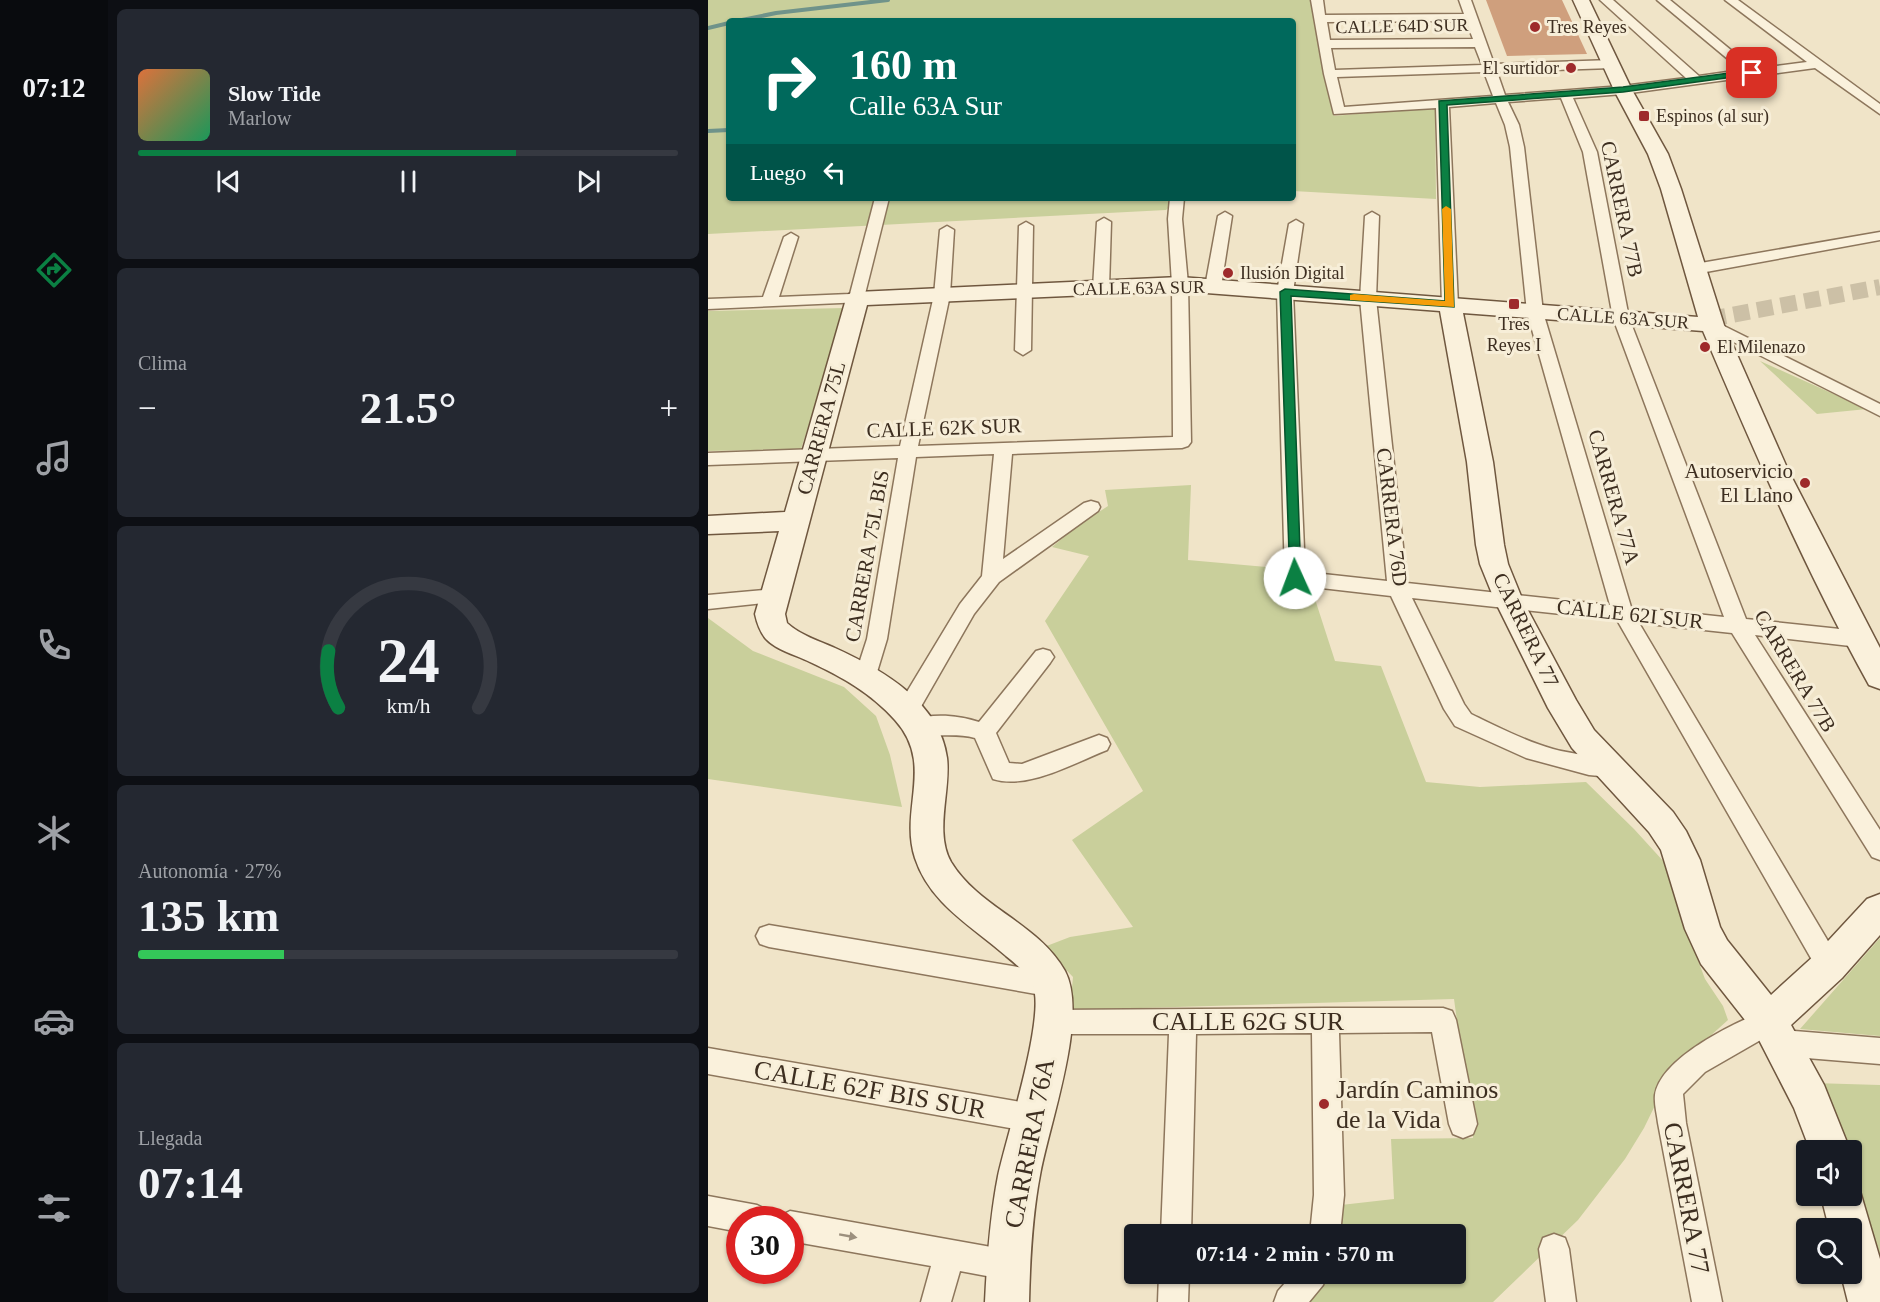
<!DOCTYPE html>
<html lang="es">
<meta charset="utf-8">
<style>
:root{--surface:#171b24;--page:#242831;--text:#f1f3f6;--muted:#9ea1a6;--line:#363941;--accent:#0b8043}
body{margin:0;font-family:"Times New Roman",serif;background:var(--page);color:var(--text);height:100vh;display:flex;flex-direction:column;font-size:22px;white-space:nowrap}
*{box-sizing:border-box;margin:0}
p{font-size:20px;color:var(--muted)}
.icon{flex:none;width:33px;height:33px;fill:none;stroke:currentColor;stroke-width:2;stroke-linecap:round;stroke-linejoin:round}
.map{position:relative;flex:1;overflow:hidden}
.details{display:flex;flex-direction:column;gap:9px;padding:9px;background:#0d0f14;width:600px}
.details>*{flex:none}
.top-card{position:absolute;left:18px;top:18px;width:570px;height:183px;border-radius:6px;box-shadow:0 2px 4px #0004;background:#00695c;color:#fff;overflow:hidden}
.fabs{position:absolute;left:1088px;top:1140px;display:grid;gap:12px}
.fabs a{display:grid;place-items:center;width:66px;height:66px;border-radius:6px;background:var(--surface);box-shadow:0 2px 4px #0004;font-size:30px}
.speed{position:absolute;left:18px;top:1206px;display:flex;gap:12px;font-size:30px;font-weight:700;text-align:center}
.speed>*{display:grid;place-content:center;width:78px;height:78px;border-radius:50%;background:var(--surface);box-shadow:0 2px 4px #0004;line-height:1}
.speed .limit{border:9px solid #d22;background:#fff;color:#111}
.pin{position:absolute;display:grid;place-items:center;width:51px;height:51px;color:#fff;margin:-26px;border-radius:12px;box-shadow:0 3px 9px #0006}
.me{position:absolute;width:66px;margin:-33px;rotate:358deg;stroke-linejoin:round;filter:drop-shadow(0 0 4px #0008)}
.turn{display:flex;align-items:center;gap:21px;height:126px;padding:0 24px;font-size:27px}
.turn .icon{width:78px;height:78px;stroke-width:2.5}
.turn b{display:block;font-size:42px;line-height:51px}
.then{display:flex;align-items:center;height:57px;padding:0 24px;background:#0003;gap:12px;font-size:22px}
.big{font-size:45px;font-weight:700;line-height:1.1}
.details .card{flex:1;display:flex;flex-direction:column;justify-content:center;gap:9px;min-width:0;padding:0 21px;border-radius:9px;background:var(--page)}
.details .dial{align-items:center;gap:0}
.dial svg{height:156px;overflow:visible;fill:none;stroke:var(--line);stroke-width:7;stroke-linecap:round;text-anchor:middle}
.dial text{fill:var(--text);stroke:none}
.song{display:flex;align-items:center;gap:18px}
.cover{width:72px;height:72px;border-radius:9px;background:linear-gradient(135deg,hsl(20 70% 55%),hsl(150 70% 35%))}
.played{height:6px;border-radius:3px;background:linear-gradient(90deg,var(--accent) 70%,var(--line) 70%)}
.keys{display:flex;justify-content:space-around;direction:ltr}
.heat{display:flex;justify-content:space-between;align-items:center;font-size:33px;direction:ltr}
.charge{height:9px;border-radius:4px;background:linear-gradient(90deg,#34c759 27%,var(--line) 0)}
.trip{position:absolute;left:416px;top:1224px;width:342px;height:60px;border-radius:6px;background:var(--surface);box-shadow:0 2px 4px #0004;font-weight:700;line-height:60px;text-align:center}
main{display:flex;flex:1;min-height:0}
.menu{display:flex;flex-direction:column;width:108px;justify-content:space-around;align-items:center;background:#090b0e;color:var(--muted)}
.menu .icon{width:42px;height:42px}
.menu .active{color:var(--accent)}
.menu b{font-size:27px;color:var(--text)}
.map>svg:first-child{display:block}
.green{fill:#c9cf9b}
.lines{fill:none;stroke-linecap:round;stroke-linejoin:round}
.stream{stroke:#6f938a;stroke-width:4}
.building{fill:#cf9f7d}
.street-tunnel{stroke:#ccc0a6;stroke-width:16;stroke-dasharray:16 8;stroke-linecap:butt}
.street-casing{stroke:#8d765c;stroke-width:3}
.secondary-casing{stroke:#6f573f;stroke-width:3}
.street{fill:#faf1dc;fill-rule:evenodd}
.secondary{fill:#faf1dc;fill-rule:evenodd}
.oneway{fill:#9c907e}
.route{fill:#0b8043;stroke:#07532c;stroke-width:1.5}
.slow{fill:#f59e0b}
.poi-dot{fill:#9e2a2b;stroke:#f7eed8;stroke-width:2}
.labels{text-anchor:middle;stroke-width:6;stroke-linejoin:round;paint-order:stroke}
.far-street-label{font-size:18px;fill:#3d2e20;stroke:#f7eed8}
.far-poi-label{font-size:18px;fill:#3d2e20;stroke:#f7eed8;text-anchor:start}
.street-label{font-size:21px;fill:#3d2e20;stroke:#f7eed8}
.poi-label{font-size:21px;fill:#3d2e20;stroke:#f7eed8;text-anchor:end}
.near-street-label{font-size:26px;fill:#3d2e20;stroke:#f7eed8}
.near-poi-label{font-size:26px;fill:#3d2e20;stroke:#f7eed8;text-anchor:start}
</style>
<main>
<nav class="menu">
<b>07:12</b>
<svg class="icon active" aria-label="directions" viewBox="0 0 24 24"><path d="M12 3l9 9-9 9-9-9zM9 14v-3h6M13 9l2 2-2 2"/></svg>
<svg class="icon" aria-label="music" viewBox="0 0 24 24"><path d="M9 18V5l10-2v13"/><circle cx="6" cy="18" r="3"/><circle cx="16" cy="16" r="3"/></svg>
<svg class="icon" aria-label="phone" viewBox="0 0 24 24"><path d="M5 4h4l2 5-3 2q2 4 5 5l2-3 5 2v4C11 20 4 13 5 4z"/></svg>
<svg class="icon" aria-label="climate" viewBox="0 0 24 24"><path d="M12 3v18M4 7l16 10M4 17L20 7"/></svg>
<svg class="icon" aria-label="car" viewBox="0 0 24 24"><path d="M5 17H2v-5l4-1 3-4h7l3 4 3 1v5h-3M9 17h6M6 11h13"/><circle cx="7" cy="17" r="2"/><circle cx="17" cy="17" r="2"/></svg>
<svg class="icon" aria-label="filters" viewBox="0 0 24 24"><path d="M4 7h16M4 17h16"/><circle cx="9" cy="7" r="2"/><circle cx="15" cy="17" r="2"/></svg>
</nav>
<section class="details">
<div class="card">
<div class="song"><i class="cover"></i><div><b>Slow Tide</b><p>Marlow</p></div></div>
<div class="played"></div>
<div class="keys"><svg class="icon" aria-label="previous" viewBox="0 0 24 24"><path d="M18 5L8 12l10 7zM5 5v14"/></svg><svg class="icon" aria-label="pause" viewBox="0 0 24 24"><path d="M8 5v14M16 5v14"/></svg><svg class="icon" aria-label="next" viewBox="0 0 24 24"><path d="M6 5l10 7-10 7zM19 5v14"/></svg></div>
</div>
<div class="card"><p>Clima</p>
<div class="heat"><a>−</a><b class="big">21.5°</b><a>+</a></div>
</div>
<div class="card dial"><svg viewBox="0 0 100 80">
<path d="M14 69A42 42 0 1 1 86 69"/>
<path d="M14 69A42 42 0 0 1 9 40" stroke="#0b8043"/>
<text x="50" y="56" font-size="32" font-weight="700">24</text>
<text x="50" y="72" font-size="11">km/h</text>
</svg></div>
<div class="card"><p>Autonomía · 27%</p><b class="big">135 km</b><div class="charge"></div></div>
<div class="card"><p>Llegada</p><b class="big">07:14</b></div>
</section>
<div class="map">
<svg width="1172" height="1302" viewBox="0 0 1172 1302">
<rect width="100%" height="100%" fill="#f0e4c8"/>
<path class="green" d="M0,0H604L626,116L727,107L728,199L585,191V21H21V198H470L458,210L0,234Z
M138,308L93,449L0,451V311Z
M1052,361L1159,409L1109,414Z
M483,485L480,560L569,568V591L605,593L627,661L673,666L718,782L772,787L878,782L926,829L957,863L973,901L982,939L997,979L1015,1006L1020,1020L980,1056L956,1087L936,1128L917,1159L870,1220L785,1302H601L622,1274H747V1234H634L633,1205L686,1199L683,1139L765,1138L746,999L362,1010L365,977L336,947L362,937L425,927L364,840L435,791L337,621L381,556L344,547L368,527L400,506L397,490Z
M0,618L45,651L136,687L168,716L182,755L194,807L0,779Z
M1172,938V1036L1092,1029Z
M1105,1083L1172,1085V1292L1143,1190V1150H1133L1129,1136Z"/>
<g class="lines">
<path class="stream" d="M29,21L68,13L180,0
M0,28L21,23
M0,131L21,130"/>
</g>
<path class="building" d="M778,0H854L879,54L799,56Z"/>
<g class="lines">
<path class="street-tunnel" d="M1002,319L1172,287"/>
<g class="street-casing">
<path id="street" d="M603,0H615L617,15L756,14L751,0H763L786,64L904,60L910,64L904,68L789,72L797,95L915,86L978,78L892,0H905L991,76L1033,70L949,0H962L1046,69L1099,62L1017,0H1030L1172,104V114L1107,68L915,94L865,98L889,152L921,318L1038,619L1151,631L1158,634L1161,639L1158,644L1151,647L1047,635L1172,830V860L1164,857L1024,633L931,623L1130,958L1134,966L1130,974L1121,978L1112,974L909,620L704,598L756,704L763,714C790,727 817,741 845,749C866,755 889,755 910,762L913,768L910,774L902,777L881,775L818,758L747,726L736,709L683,596L587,585L580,583L577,578L569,292L581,224L588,220L595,224L585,292L597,572L679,581L652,299L657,216L664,212L671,216L668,299L699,583L902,605L819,312L802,147L797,125L788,103L741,107L750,305L742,310L734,305L728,108L626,114L616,74ZM758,21L765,39L622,40L619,22ZM767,47L774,65L627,70L623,48ZM776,72L785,96L636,107L629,77ZM853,98L875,152L905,318L1016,617L923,607L835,312L816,147L811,125L800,102Z
M167,198H181L155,302L0,309V299L55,297L76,237L83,233L90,237L71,297L142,294Z
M462,198H476L474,219L480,284L483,442L480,446L474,448L304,454L295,559L376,503L383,501L390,503L392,507L390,511L291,582L266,614L207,717L199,719L191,717L188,711L191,705L252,604L274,576L286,454L208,457L179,639L166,682L158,684L150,682L147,676L159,639L190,458L0,465V453L192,446L226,295L232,230L239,226L246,230L242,295L210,446L465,437L464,284L460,219Z
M517,212L524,216L513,287L505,292L497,287L510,216Z
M396,218L403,222L401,288L393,293L385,288L389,222Z
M318,222L325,226L323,350L315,355L307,350L311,226Z
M1172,232V240L987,274L979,269L987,264Z
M1004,320L1172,404V416L998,328L996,325L998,322Z
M67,589L74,591L77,596L74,601L0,609V595Z
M335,649L342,651L346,657L342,663L288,733L301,763L314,764L391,735L399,738L402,744L399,750C366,763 320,790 285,779L267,738C246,732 224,739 204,732L201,726L204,720C225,713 250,715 271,722L328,651Z
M61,925L345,973L354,977L358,985L354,993L345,997L61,947L52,944L48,936L52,928Z
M617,1008H735L744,1011L748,1020L769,1124L765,1134L755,1138L745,1134L741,1124L724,1032L631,1033L636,1195L632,1234H602L606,1195L604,1033L488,1034L483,1234H453L461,1034H346L337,1031L333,1022L337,1013L346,1010Z
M1061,1009L1070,1012L1074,1021L1070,1030L997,1072L975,1094L978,1123L1014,1302H984L950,1123C949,1114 946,1104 947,1095C953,1057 1028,1022 1061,1009Z
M1074,1030L1172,1038V1064L1074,1056L1065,1052L1061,1043L1065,1034Z
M0,1048L324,1104L334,1108L338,1118L334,1128L324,1132L0,1074Z
M0,1196L49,1205L59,1210L64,1220H32V1232L0,1226Z
M82,1211L300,1250L311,1254L315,1265L311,1276L300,1280L252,1271L243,1302H213L223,1266L82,1241V1220H70L72,1216Z
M846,1234L857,1238L861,1249L868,1302H838L831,1249L835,1238Z
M451,1274H481L480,1302H450Z
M585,1274H619L615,1285L601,1302H566L570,1291Z"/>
</g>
<g class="secondary-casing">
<path id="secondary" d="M865,0H881L924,90L960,154L973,189L1016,325L1080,470L1172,648V689L1161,685C1098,571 1046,451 995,331L755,313L785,462L796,545L800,564L815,601L868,700L886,730L965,812L978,831L992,860L1012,927L1019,940L1063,995L1108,954L1159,899L1172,894V935L1134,978L1083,1025L1116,1085L1142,1150H1102L1086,1108L1048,1034L993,964L977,929L953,850L941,832L864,748L840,708L787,601L772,564L768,545L759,462L732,311L472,291L159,305L77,614L79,623C92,635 111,641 127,648C173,669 232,702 239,758C243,790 226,832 243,862C271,908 330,923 357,971C381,1016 341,1124 332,1175C324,1217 322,1260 321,1302H277C279,1260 282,1217 290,1176C298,1138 338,1016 325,986C320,974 308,964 298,956C264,926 222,904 207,858C191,809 227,764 187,720C163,693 134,677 102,662C88,655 68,650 58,639C52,632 49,623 47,614L71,531L0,534V516L77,512L138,299L141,294L149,292L472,277L990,317L953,189L940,154L906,90Z
M1143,1179L1149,1181L1172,1259V1302H1140L1133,1274H1143V1228H1121L1113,1196H1143Z"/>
</g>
<use href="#street" class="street"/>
<use href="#secondary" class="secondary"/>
</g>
<defs><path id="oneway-solid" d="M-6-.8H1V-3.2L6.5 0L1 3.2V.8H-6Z" transform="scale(1.5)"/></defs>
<use class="oneway" href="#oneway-solid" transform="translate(140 1236) rotate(10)"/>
<path class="route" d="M1044,70L1048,73L1047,74L915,92L739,105L746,307L583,296L593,578L591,581H582L572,292L577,289L737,301L731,101L915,87Z"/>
<path class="slow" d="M738,206L743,209L746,307L642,300V295L646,294L737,301L734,209Z"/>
<g class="poi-dot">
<circle cx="827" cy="27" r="6"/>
<circle cx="863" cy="68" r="6"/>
<rect x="930" y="110" width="12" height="12" rx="3"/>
<circle cx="520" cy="273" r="6"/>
<rect x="800" y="298" width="12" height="12" rx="3"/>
<circle cx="997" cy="347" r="6"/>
<circle cx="1097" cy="483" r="6"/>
<circle cx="616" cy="1104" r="6"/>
</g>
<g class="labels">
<g class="far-street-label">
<text transform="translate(694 26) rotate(-1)" y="6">CALLE 64D SUR</text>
<text transform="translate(431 288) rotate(-1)" y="6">CALLE 63A SUR</text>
<text transform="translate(915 318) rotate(4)" y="6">CALLE 63A SUR</text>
</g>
<g class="far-poi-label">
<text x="839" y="33">Tres Reyes</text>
<text x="851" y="74" text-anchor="end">El surtidor</text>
<text x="948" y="122">Espinos (al sur)</text>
<text x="532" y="279">Ilusión Digital</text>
<text x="806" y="330" text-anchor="middle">Tres<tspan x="806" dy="21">Reyes I</tspan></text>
<text x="1009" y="353">El Milenazo</text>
</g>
<g class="street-label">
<text transform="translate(914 209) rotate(78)" y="7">CARRERA 77B</text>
<text transform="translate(113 428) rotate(-75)" y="7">CARRERA 75L</text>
<text transform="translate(236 428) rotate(-2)" y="7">CALLE 62K SUR</text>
<text transform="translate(906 497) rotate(74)" y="7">CARRERA 77A</text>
<text transform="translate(684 517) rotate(83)" y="7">CARRERA 76D</text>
<text transform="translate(159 556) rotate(-80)" y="7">CARRERA 75L BIS</text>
<text transform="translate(922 614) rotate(6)" y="7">CALLE 62I SUR</text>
<text transform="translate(818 630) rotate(64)" y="7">CARRERA 77</text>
<text transform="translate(1087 671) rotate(59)" y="7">CARRERA 77B</text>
</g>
<g class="poi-label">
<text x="1085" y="478">Autoservicio<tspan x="1085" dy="24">El Llano</tspan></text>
</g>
<g class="near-street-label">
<text x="540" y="1030">CALLE 62G SUR</text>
<text transform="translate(162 1089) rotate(10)" y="9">CALLE 62F BIS SUR</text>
<text transform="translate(321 1143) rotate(-79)" y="9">CARRERA 76A</text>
<text transform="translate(979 1198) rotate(79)" y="9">CARRERA 77</text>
</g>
<g class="near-poi-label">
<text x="628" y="1098">Jardín Caminos<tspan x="628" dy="30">de la Vida</tspan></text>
</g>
</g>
</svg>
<div class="fabs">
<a><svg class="icon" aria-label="sound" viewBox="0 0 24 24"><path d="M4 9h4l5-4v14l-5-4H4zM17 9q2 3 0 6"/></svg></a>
<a><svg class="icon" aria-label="search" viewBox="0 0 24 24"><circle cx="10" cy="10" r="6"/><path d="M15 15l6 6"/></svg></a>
</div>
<div class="speed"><div class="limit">30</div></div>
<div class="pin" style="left:1044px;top:73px;background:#d93025"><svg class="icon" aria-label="arrive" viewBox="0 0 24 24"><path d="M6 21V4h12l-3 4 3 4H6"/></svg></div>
<svg class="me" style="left:587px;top:578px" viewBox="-20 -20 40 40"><circle r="19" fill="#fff"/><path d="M0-13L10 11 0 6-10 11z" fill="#0b8043"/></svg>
<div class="trip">07:14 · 2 min · 570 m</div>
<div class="top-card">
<div class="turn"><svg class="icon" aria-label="right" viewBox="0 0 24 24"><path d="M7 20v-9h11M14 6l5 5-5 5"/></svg><div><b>160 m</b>Calle 63A Sur</div></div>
<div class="then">Luego<svg class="icon" aria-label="left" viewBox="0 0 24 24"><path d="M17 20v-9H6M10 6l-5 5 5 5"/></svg></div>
</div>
</div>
</main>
